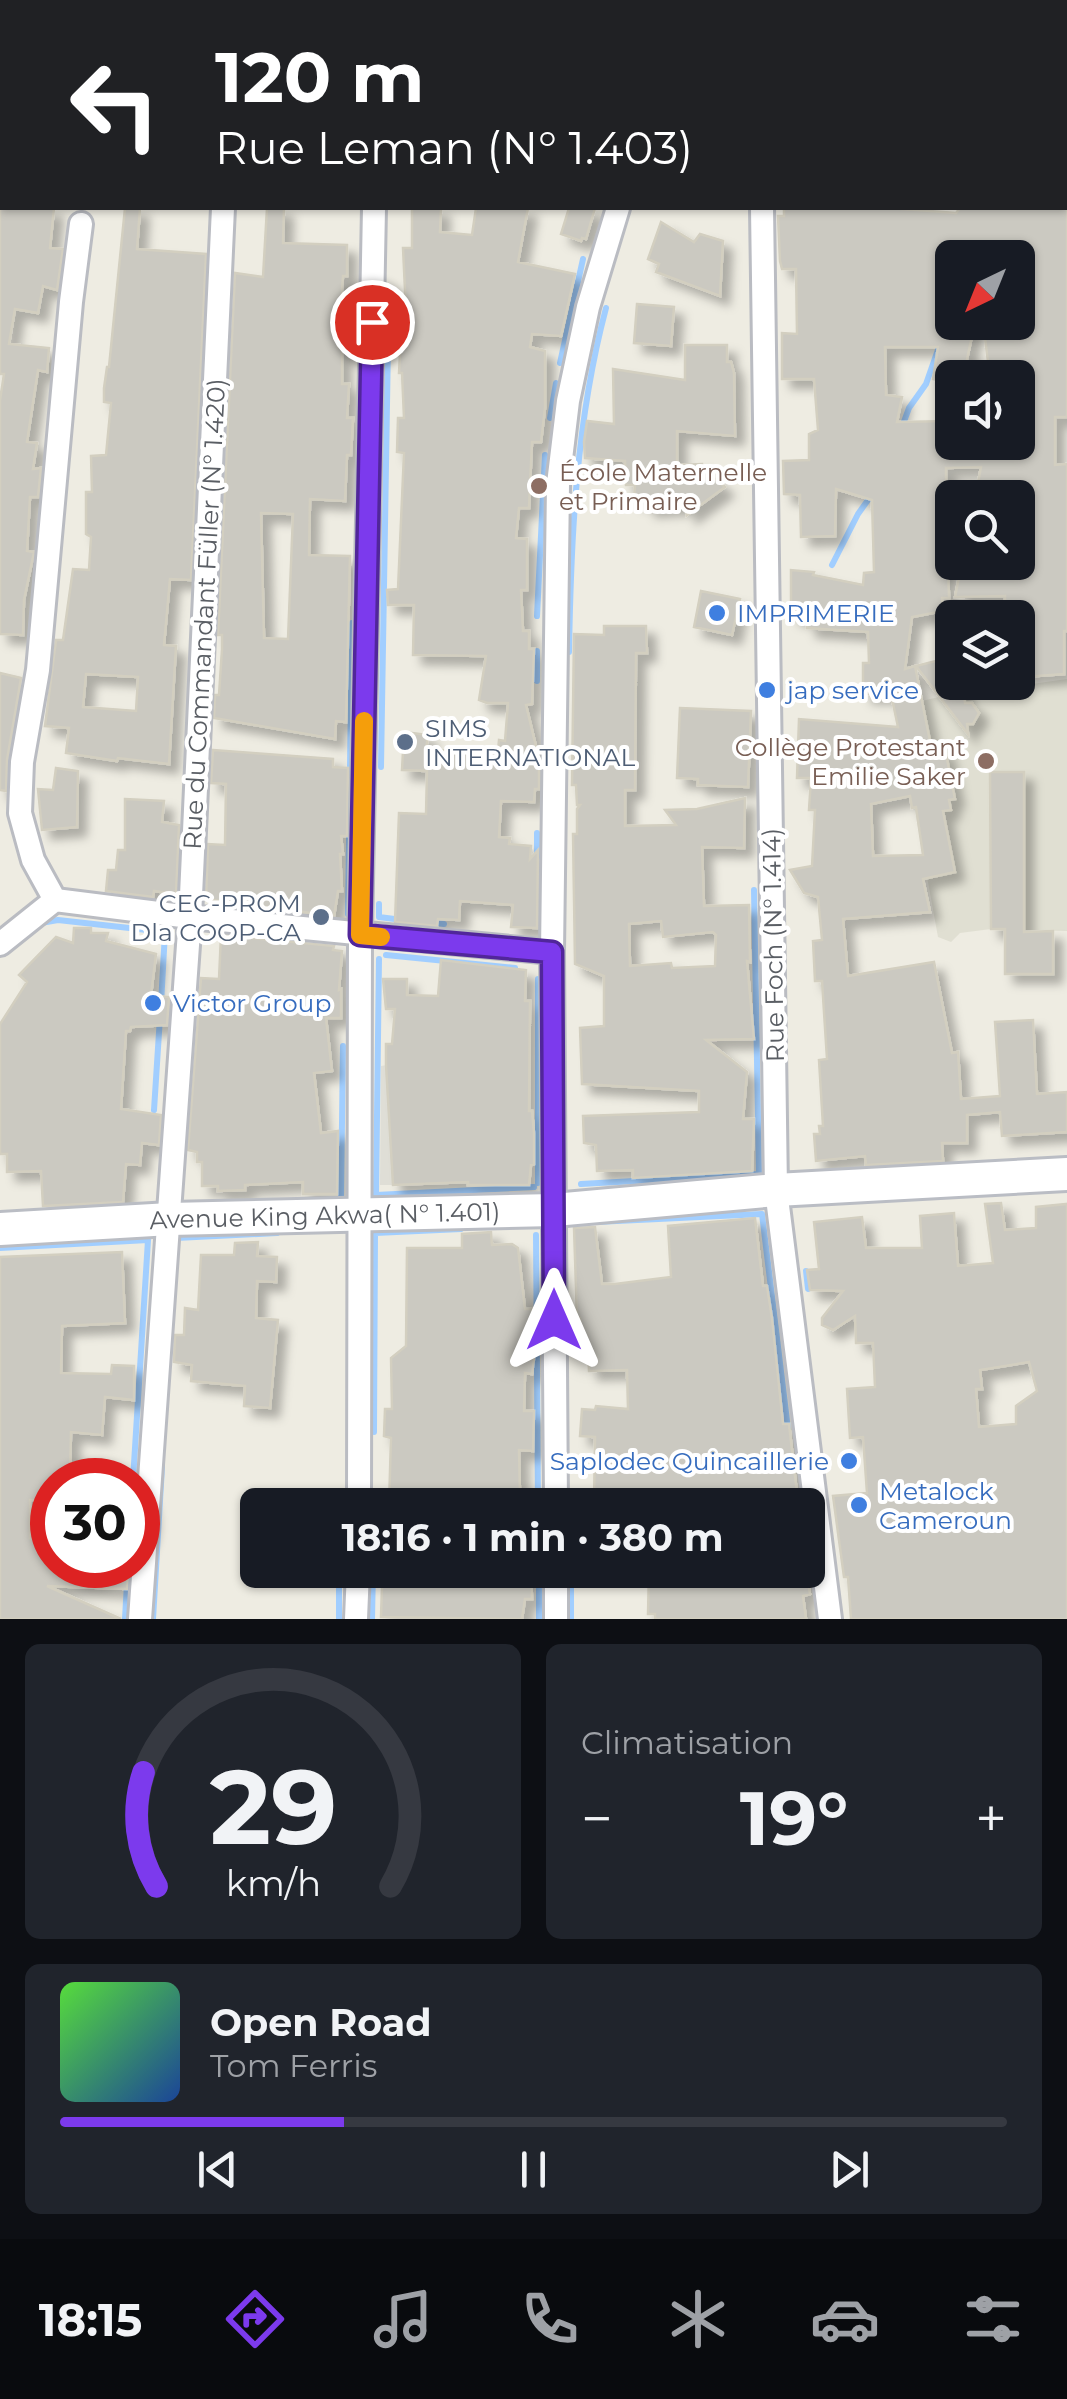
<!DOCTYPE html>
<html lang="fr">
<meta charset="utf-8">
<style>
:root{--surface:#171b24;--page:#20242c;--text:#f1f3f6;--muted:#9ea1a6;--line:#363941;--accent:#7c3aed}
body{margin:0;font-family:Montserrat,sans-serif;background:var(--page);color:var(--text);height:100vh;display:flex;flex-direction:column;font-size:38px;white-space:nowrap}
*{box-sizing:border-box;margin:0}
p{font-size:32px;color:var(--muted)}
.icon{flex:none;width:55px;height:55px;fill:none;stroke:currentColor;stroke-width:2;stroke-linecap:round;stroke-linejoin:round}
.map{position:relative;height:1619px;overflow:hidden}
.drawer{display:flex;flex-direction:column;gap:25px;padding:25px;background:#0d0f14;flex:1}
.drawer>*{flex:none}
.top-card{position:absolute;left:0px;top:0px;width:1068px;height:210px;box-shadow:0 2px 8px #0004;background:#202124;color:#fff;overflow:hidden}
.needle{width:65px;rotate:223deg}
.tools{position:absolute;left:935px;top:240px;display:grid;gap:20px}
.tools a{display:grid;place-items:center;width:100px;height:100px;border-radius:15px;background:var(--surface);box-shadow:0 2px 8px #0004;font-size:50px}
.speed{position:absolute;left:30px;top:1458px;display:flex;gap:20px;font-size:50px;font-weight:700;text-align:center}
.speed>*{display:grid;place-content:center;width:130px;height:130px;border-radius:50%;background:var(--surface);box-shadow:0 2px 8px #0004;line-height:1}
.speed .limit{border:15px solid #d22;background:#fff;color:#111}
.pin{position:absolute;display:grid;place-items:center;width:85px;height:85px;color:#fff;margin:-42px;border:5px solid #fff;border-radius:50%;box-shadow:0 2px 10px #0007}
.me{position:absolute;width:110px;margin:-55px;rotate:0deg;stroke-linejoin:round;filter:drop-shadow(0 0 8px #0008)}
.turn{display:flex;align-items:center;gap:35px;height:210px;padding:0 50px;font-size:45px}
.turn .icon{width:130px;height:130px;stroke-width:2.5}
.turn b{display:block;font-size:70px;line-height:85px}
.big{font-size:75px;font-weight:700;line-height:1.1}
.drawer .tile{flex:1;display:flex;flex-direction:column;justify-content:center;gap:15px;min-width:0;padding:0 35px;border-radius:15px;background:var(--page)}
.drawer .dial{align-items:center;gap:0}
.dial svg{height:260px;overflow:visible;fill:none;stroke:var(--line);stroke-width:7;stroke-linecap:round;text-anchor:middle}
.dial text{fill:var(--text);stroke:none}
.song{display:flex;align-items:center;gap:30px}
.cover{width:120px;height:120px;border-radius:15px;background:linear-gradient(135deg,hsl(110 70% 55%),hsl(220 70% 35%))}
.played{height:10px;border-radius:5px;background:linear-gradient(90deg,var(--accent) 30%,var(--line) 30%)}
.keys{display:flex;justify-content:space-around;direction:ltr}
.heat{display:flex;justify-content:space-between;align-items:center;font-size:55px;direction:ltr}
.drawer .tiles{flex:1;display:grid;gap:25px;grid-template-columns:1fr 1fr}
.tile:last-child{grid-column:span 2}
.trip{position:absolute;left:240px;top:1488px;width:585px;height:100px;border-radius:15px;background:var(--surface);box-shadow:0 2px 8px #0004;font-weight:700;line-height:100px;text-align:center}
.menu{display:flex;height:160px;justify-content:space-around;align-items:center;background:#090b0e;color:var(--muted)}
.menu .icon{width:70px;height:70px}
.menu .on{color:var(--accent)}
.menu b{font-size:45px;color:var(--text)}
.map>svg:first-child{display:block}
.industrial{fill:#dfded6}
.education{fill:#e0dfd2}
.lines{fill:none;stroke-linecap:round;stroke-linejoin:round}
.stream{stroke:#a1ceff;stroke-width:6}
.building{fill:#cbc9c1;stroke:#d3cfc0;stroke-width:2.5;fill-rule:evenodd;filter:url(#shadow)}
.street-casing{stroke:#babcc2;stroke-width:28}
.secondary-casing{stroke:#babdc4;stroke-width:38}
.primary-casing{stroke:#fbd94e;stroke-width:42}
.street{stroke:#fff;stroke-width:22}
.secondary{stroke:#fff;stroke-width:32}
.primary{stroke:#fff8a6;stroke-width:38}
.route-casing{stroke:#51269a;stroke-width:25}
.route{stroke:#7c3aed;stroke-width:18}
.slow{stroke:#f59e0b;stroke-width:18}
.education-dot{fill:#8d6e63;stroke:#fff;stroke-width:4}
.shop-dot{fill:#3f7fe0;stroke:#fff;stroke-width:4}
.service-dot{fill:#5c6f8a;stroke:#fff;stroke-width:4}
.labels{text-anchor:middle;stroke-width:8;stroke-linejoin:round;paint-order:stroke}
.education-label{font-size:25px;fill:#785e54;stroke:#fff;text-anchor:start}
.shop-label{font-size:25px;fill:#366cbe;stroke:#fff;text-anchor:start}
.street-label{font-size:25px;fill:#5a5e64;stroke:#fff}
.service-label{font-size:25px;fill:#4e5e75;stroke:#fff;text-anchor:start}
</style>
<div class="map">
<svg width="1067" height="1619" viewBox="0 0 1067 1619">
<defs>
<filter id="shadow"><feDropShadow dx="9" dy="9" stdDeviation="5" flood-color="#0004"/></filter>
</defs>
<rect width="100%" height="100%" fill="#eeece2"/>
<path class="industrial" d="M387,1065L393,1185H380L381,1066Z"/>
<path class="education" d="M1067,679V931L991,929L960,933L951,942L938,937L896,707L939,697Z"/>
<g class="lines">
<path class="stream" d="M0,2H15
M850,2L868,0
M560,363L583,259
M550,418L556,383
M902,427L909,408L926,384L940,344
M832,565L858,514L873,493
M537,616L545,455
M569,652C571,536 576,421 606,308
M537,681V651
M381,767L388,344
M537,833V857
M379,904V917L402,920
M348,914L352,623
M430,922L444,924
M41,923L58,920L165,932L161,1004
M386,955L515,968
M379,959L376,1195L534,1187
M538,979V1183
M154,1110L160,1017
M581,1184L759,1174L754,890
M334,1201L341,1198L343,1046
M596,1222L762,1214L788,1429
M536,1235L538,1505
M176,1245V1238L277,1233
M0,1248L148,1240L133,1480
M806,1271L808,1289
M374,1432L375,1233L461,1229
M539,1570V1619
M571,1582V1619
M125,1619L128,1565
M153,1619L162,1467
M339,1619V1570
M372,1619L373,1570"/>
</g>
<path class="building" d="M0,208H54L50,248L63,249L57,290L43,286L38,313L15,309L9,344L49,348L47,372L38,370L27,442L37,443L33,469L41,468L38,497H30L27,551L34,552L24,600L23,635L0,634V400L4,374H0Z
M125,208H140L137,249L206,254L191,580L170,579L164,645L176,646L169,764L118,758L117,761L66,753L69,728L45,726L56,640H63L73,569L89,570L91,537L86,534V492H92L91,456L106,455L111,403L104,402V388L107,367H109ZM86,674L138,677L136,711L83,707Z
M267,208H284L283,243L347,245V276H343L338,347H342V384H349L347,418H353L351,455H347L345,501L310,499L309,555L350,556L346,722L336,721L335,739L214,718L215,695H219L222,649V635H218L235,273L263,277ZM261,513L293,514L288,639L264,638Z
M412,208H441L440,232L472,235L476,208H528L518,262L575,274L561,336L532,334L530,347L545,351V408L541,442H532L529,508H519L516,538L527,539V590H521L523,631H529V649H534L532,704L526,705L539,759V789H535L534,802L501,801L499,837L510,838L509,844L531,846L530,859L538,850L537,928L511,927L513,905L460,901L459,920L438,919L437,926L395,922L399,813L426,814L427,771L402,770L404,732L428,735L426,750L498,751L499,740L505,741L508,703H487L479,700L486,656L413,655L414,605H388L387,590L398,589L404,453L397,452L398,418H404L402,373H399L401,333H407L403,248H412Z
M569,208H595L586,239L582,238L581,241L561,234Z
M784,208H890L956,213L960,208H1067V417H1055V465L1067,464V631H1064V674L1024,677V654H1018V618H1005V596L955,597L962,562H1018V498H975L981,467L946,468V487H938L936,533L947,532L949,598H942L943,611L912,617L905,669L915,666L932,751L945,749L955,799L949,800L951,810L943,811L955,872L923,879L930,912L843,919L848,976L934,962L952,1053L958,1052L961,1099L1000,1096L995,1022L1033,1020L1037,1094L1067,1092V1132L1002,1136L1000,1112L967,1115V1143H942L943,1161L866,1165L865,1156L816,1161L814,1134H820L819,1126H823L819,1060L827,1059L822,981H815L813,941L822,940L818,897L804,893L790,870L812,866L815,810H809L811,778H797L799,719L898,727L891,694H863V663H869L868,632L807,628L808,618L791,615V570L814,572L813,575L863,585L864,573L874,572L872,500L836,489L835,536L801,537L800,495L784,494L783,461L809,460V434L818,430L814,379H782V333L797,334L796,269H782L780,261L778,216H784ZM952,258H1018V322H983L990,378H1018V442H995V450L958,447V443H952V421L897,422L902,397L886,395L885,347H938L933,379L952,383V378H963L975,322H942L952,299ZM910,796L912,808L916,807L923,855L873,856L871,804Z
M661,222L694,242L700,234L723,241L720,296L656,272L659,264L648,259Z
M637,304L674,307L671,346L634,343Z
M685,345H727V362H731L734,373L735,436L677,431V465L702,464V475L714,478L725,487L687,515V505L647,508L646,500L634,499L635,485H626L625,461L585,458L584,442L587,421L614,424L613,369L685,380Z
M701,591L740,599L732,635L694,627Z
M604,626H646L647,653H636L635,790H625V826L676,825L665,810L697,809L745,798L744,848L702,847L704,906L749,905L750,962L747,961L754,1039L706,1040L747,1072L743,1119H754L752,1171L633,1178V1170L597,1171L596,1145L584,1143L583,1116L699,1112V1091L582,1084L580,1028L604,1026V976L575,964L573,834H577V809L580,805H577L576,785H572L574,634L604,635ZM661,921L663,937L713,932L716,935L715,966L672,968L671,963L630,966L629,924Z
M944,659L951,687L963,685L965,703H972L979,713L973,724H967L968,734L916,666Z
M0,673L21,678L7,760L6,791L0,790Z
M680,708L751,711L748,787L698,785V779L677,778Z
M213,750L333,759V767L348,768L347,836H341L343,854H340L342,891H338L334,916L206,899L208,844L225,845L226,784L211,783Z
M56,768L78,771L77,827L42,830L38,789L53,790Z
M990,772H1024V932L1053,931V974H1005V929H991Z
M125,799L164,801L162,822L179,825L176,894L154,891L153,897L106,891L108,870H116L118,850H125Z
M74,928H91V933H108L106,941L156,954L151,995L169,997L167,1025L131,1027L130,1031H126L121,1109L161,1115L159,1145L142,1143L140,1165L126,1164L123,1202L43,1206L41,1171L7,1172V1154H0V1024L27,982L19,975L56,937L73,943Z
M221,935L334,946L333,950L342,951L339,990L341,989V1018H326L332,1071L314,1073L321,1133L338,1131L337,1194H303V1182L245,1185V1190L218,1191V1186H202V1162H197V1152L188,1150L201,978L219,979Z
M441,960L526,970L525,1001H530L529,1111H532L534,1133V1164L531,1165L529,1185H468V1182L393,1185L386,1065V1044H392L395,1009H386L383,979H407V995L438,996Z
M1001,1203L1005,1230L1036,1228V1207L1067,1204V1619H851L848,1577H844L833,1496L867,1493L863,1437L850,1438L847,1389L875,1387L873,1343H856L855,1316L833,1330L822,1325V1318L843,1291L810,1290L807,1270L819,1269L814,1222L862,1217L866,1248H922L920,1216L954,1213L958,1266L993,1263L985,1204ZM1029,1362L1037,1391L1016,1406V1424L979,1427L976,1389H982L980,1370Z
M755,1218L763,1286H767L772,1318L783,1424H789L798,1502H794L795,1505H594L595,1437L580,1436L582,1409L595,1410L596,1406L628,1409L627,1370L589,1371L588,1342L582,1343L580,1318H577L574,1228L595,1227L602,1284H615L671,1277L668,1226Z
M491,1232L492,1245L512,1244L518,1248L525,1309H532L534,1359L532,1374L525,1373L524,1411H534L533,1451L519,1450L520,1496L512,1495V1505H389L391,1438L384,1436L385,1409H392L391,1358L406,1346L407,1248H462V1234Z
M258,1242L257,1256L277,1257L276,1282L257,1281L256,1318L278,1320L270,1408L244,1406L245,1386L191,1381L192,1365L174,1362L175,1335H184L185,1308L198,1310L201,1255H234L235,1243Z
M122,1252L125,1323L62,1326L61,1373L111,1374L112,1365L134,1366V1400L105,1397L102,1435L71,1432L70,1475L68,1479L47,1481L49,1500H30V1538L52,1540V1565H129L127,1589L47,1586L121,1619H0V1257Z
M386,1570H531L532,1599H525L522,1619L381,1617L382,1586H387Z
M649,1570H806L810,1594L803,1596L806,1619H655V1614H648Z"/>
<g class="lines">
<g class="street-casing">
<path id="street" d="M233,2V0
M762,208L776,1190L830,1619
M55,900L33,860L20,813L22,762L38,670L71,302L81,224
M0,944L55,900L190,917L552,952
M359,1505L360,935L374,208
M556,1505L552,952L558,484L568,401L588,307L618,208
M556,1570V1619
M140,1619L190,917L223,208
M356,1619L358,1570"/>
</g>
<g class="secondary-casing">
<g id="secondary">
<path d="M725,0V2"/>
<path id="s1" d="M0,1229L170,1219L554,1210L776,1190L1067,1174"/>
</g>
</g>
<g class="primary-casing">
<path id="primary" d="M335,0L371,2
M760,2L776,0"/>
</g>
<use href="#street" class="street"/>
<use href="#secondary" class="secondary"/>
<use href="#primary" class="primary"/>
</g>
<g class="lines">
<g class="route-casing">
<path id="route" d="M372,322L360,935L552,952L554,1320"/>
</g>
<use href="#route" class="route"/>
<path class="slow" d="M364,721L360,935L381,937"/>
</g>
<g class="education-dot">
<circle cx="539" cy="486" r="10"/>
<circle cx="986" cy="761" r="10"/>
</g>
<g class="shop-dot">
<circle cx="717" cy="613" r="10"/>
<circle cx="767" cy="690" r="10"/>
<circle cx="153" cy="1003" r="10"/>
<circle cx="849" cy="1461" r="10"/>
<circle cx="859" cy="1505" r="10"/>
</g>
<g class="service-dot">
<circle cx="405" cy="742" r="10"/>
<circle cx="321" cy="917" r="10"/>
</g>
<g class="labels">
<g class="education-label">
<text x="559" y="481">École Maternelle<tspan x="559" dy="29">et Primaire</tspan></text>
<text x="966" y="756" text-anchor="end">Collège Protestant<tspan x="966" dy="29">Emilie Saker</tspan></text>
</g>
<g class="shop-label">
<text x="737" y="622">IMPRIMERIE</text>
<text x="787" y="699">jap service</text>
<text x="173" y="1012">Victor Group</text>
<text x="829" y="1470" text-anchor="end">Saplodec Quincaillerie</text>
<text x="879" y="1500">Metalock<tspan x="879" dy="29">Cameroun</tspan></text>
</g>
<g class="street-label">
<text transform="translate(204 614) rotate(-87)" y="9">Rue du Commandant Füller (N° 1.420)</text>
<text transform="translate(773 945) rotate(-91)" y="9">Rue Foch (N° 1.414)</text>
<text dy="9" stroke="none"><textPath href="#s1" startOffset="325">Avenue King Akwa( N° 1.401)</textPath></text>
</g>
<g class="service-label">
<text x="425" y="737">SIMS<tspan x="425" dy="29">INTERNATIONAL</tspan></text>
<text x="301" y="912" text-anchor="end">CEC-PROM<tspan x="301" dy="29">Dla COOP-CA</tspan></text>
</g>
</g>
</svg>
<div class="tools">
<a><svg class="needle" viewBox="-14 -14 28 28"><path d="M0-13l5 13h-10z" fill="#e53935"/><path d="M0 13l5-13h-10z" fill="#9ea1a6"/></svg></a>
<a><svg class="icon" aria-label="sound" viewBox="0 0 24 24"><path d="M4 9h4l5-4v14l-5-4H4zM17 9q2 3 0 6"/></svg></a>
<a><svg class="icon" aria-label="search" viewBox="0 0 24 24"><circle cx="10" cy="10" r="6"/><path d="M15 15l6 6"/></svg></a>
<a><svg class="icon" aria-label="layers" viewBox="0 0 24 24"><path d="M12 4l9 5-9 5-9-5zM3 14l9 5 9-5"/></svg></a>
</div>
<div class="speed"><div class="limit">30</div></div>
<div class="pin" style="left:372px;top:322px;background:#d93025"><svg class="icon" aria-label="arrive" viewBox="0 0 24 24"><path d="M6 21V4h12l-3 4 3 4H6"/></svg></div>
<svg class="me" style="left:554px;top:1320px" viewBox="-20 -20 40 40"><path d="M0-17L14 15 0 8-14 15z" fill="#7c3aed" stroke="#fff" stroke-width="4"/></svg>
<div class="trip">18:16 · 1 min · 380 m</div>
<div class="top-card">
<div class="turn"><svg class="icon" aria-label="left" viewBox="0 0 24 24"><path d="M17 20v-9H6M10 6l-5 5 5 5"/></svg><div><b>120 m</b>Rue Leman (N° 1.403)</div></div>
</div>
</div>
<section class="drawer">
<div class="tiles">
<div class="tile dial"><svg viewBox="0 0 100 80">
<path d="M14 69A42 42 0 1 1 86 69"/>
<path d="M14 69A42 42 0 0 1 10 34" stroke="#7c3aed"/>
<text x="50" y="56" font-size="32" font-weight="700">29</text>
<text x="50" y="72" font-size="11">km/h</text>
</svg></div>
<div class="tile"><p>Climatisation</p>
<div class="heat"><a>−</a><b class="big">19°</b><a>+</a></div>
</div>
<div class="tile">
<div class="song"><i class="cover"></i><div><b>Open Road</b><p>Tom Ferris</p></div></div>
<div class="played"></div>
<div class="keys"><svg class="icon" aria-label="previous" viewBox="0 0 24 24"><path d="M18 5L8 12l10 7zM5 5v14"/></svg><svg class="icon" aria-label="pause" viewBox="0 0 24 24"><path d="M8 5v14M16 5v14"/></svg><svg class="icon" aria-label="next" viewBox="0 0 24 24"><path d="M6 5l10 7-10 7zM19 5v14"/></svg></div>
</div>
</div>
</section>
<nav class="menu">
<b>18:15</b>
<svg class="icon on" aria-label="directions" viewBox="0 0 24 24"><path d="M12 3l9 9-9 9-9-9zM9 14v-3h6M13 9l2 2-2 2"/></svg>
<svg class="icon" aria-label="music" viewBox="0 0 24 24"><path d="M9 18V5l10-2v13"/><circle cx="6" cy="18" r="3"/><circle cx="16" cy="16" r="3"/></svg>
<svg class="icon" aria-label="phone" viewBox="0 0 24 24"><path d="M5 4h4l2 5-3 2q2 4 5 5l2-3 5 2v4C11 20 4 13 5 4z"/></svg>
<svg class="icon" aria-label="climate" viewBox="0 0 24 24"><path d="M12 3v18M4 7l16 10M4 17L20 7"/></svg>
<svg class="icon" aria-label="car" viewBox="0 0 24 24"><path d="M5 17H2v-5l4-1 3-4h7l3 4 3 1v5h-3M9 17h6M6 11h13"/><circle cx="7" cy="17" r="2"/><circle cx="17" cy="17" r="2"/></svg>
<svg class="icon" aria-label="filters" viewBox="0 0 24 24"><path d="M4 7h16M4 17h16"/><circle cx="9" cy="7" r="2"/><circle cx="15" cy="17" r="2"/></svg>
</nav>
